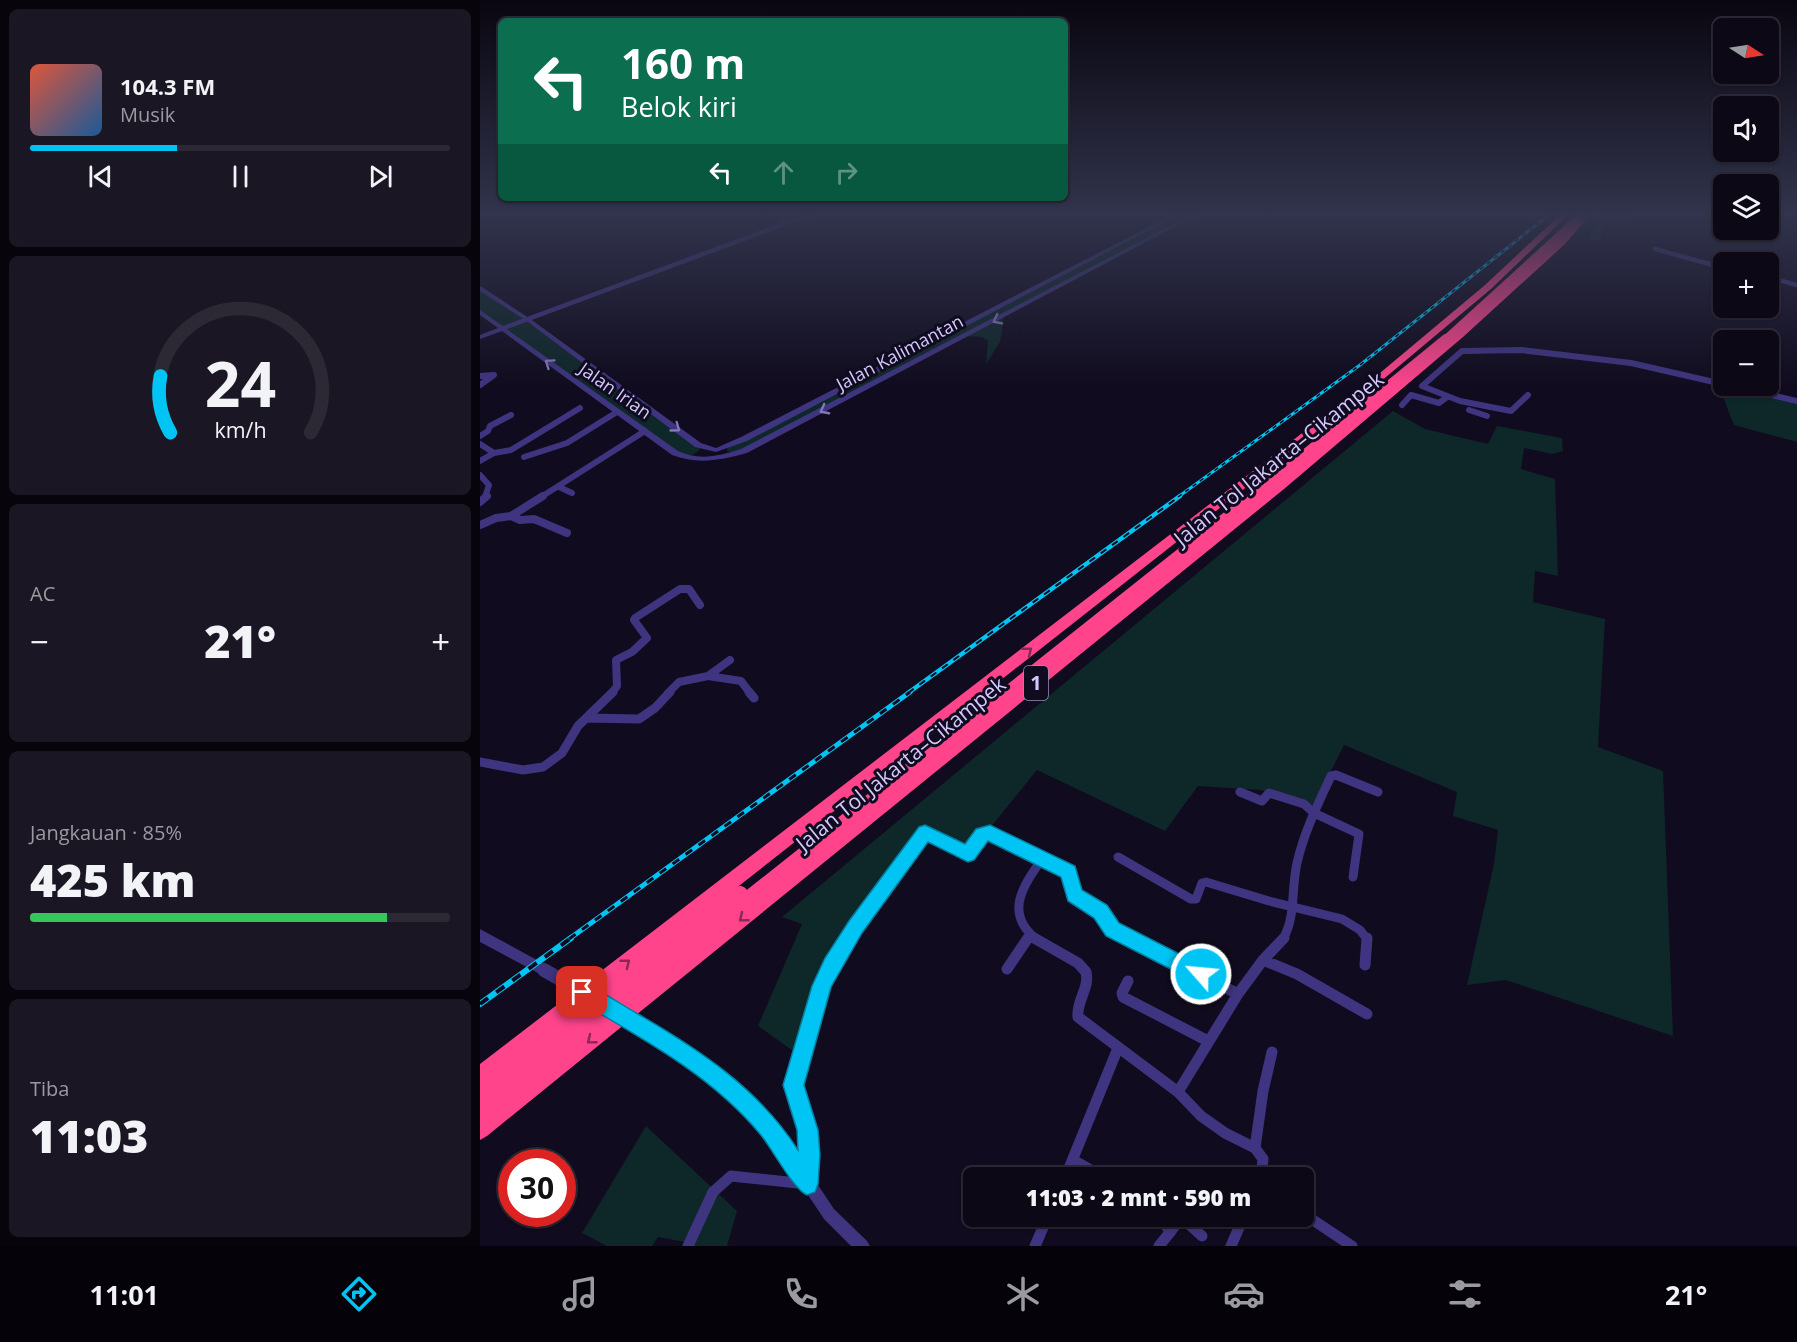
<!DOCTYPE html>
<html lang="id">
<meta charset="utf-8">
<style>
:root{--surface:#0c0816;--page:#1a1623;--text:#f1f3f6;--muted:#9a9aa1;--line:#2c2935;--accent:#00c5f4}
body{margin:0;font-family:"Open Sans",sans-serif;background:var(--page);color:var(--text);height:100vh;display:flex;flex-direction:column;font-size:22px;white-space:nowrap}
*{box-sizing:border-box;margin:0}
p{font-size:20px;color:var(--muted)}
.icon{flex:none;width:33px;height:33px;fill:none;stroke:currentColor;stroke-width:2;stroke-linecap:round;stroke-linejoin:round}
.map{position:relative;flex:1;overflow:hidden}
.panel{display:flex;flex-direction:column;gap:9px;padding:9px;background:#07040c;width:480px}
.panel>*{flex:none}
.guide{position:absolute;left:18px;top:18px;width:570px;height:183px;border-radius:9px;box-shadow:0 2px 4px #0004,0 0 0 2px var(--line);background:#0b6e4f;color:#fff;overflow:hidden}
.needle{width:39px;rotate:102deg}
.buttons{position:absolute;left:1233px;top:18px;display:grid;gap:12px}
.buttons a{display:grid;place-items:center;width:66px;height:66px;border-radius:9px;background:var(--surface);box-shadow:0 2px 4px #0004,0 0 0 2px var(--line);font-size:30px}
.speed{position:absolute;left:18px;top:1149px;display:flex;gap:12px;font-size:30px;font-weight:700;text-align:center}
.speed>*{display:grid;place-content:center;width:78px;height:78px;border-radius:50%;background:var(--surface);box-shadow:0 2px 4px #0004,0 0 0 2px var(--line);line-height:1}
.speed .limit{border:9px solid #d22;background:#fff;color:#111}
.pin{position:absolute;display:grid;place-items:center;width:51px;height:51px;color:#fff;margin:-26px;border-radius:12px;box-shadow:0 3px 9px #0006}
.me{position:absolute;width:66px;margin:-33px;rotate:297deg;stroke-linejoin:round;filter:drop-shadow(0 0 4px #0008)}
.turn{display:flex;align-items:center;gap:21px;height:126px;padding:0 24px;font-size:27px}
.turn .icon{width:78px;height:78px;stroke-width:2.5}
.turn b{display:block;font-size:42px;line-height:51px}
.lanes{display:flex;align-items:center;height:57px;padding:0 24px;background:#0003;justify-content:center;gap:30px;direction:ltr}
.lanes .off{opacity:.35}
.big{font-size:45px;font-weight:800;line-height:1.1}
.panel .tile{flex:1;display:flex;flex-direction:column;justify-content:center;gap:9px;min-width:0;padding:0 21px;border-radius:9px;background:var(--page)}
.panel .dial{align-items:center;gap:0}
.dial svg{height:156px;overflow:visible;fill:none;stroke:var(--line);stroke-width:7;stroke-linecap:round;text-anchor:middle}
.dial text{fill:var(--text);stroke:none}
.song{display:flex;align-items:center;gap:18px}
.cover{width:72px;height:72px;border-radius:9px;background:linear-gradient(135deg,hsl(10 70% 55%),hsl(210 70% 35%))}
.played{height:6px;border-radius:3px;background:linear-gradient(90deg,var(--accent) 35%,var(--line) 35%)}
.keys{display:flex;justify-content:space-around;direction:ltr}
.heat{display:flex;justify-content:space-between;align-items:center;font-size:33px;direction:ltr}
.charge{height:9px;border-radius:4px;background:linear-gradient(90deg,#34c759 85%,var(--line) 0)}
.trip{position:absolute;left:483px;top:1167px;width:351px;height:60px;border-radius:9px;background:var(--surface);box-shadow:0 2px 4px #0004,0 0 0 2px var(--line);font-weight:800;line-height:60px;text-align:center}
.menu{display:flex;height:96px;justify-content:space-around;align-items:center;background:#050309;color:var(--muted)}
.menu .icon{width:42px;height:42px}
.menu .on{color:var(--accent)}
.menu b{font-size:27px;color:var(--text)}
main{display:flex;flex:1;min-height:0}
.map>svg:first-child{display:block}
.green{fill:#0e2729}
.lines{fill:none;stroke-linecap:round;stroke-linejoin:round}
.stream{stroke:#07153c;stroke-width:1.5}
.minor-far4{stroke:#3e347f;stroke-width:4.5}
.minor-far3{stroke:#3e347f;stroke-width:6}
.minor-far2{stroke:#3e347f;stroke-width:8}
.minor-far1{stroke:#3e347f;stroke-width:9}
.minor{stroke:#3e347f;stroke-width:11}
.tertiary{fill:#3e347f;fill-rule:evenodd}
.motorway{fill:#ff448c;fill-rule:evenodd}
.rail-far3-casing{stroke:#00c5f4;stroke-width:3}
.rail-far2-casing{stroke:#00c5f4;stroke-width:4.5}
.rail-far1-casing{stroke:#00c5f4;stroke-width:5}
.rail-casing{stroke:#00c5f4;stroke-width:6}
.rail-far3{stroke:#100b1e;stroke-width:1.5;stroke-dasharray:4.5;stroke-linecap:butt}
.rail-far2{stroke:#100b1e;stroke-width:2;stroke-dasharray:7;stroke-linecap:butt}
.rail-far1{stroke:#100b1e;stroke-width:3;stroke-dasharray:8;stroke-linecap:butt}
.rail{stroke:#100b1e;stroke-width:4;stroke-dasharray:10;stroke-linecap:butt}
.tertiary-bridge{stroke:#3e347f;stroke-width:14}
.motorway-bridge-far4{stroke:#ff448c;stroke-width:8}
.motorway-bridge-far3{stroke:#ff448c;stroke-width:10}
.motorway-bridge-far2{stroke:#ff448c;stroke-width:13}
.motorway-bridge-far1{stroke:#ff448c;stroke-width:16}
.motorway-bridge{stroke:#ff448c;stroke-width:20}
.oneway{stroke:#8277b9}
.oneway2{stroke:#882855}
.route{fill:#00c5f4;stroke:#00809f;stroke-width:1.5}
.labels{text-anchor:middle;stroke-width:6;stroke-linejoin:round;paint-order:stroke}
.far-street-label{font-size:18px;fill:#d4c9ff;stroke:#100b1e}
.shield{fill:#100b1e;stroke:#9990bc;stroke-width:1.5}
.shield-label{font-size:20px;font-weight:bold;fill:#d4c9ff}
.street-label{font-size:21px;fill:#d4c9ff;stroke:#100b1e}
</style>
<main>
<section class="panel">
<div class="tile">
<div class="song"><i class="cover"></i><div><b>104.3 FM</b><p>Musik</p></div></div>
<div class="played"></div>
<div class="keys"><svg class="icon" aria-label="previous" viewBox="0 0 24 24"><path d="M18 5L8 12l10 7zM5 5v14"/></svg><svg class="icon" aria-label="pause" viewBox="0 0 24 24"><path d="M8 5v14M16 5v14"/></svg><svg class="icon" aria-label="next" viewBox="0 0 24 24"><path d="M6 5l10 7-10 7zM19 5v14"/></svg></div>
</div>
<div class="tile dial"><svg viewBox="0 0 100 80">
<path d="M14 69A42 42 0 1 1 86 69"/>
<path d="M14 69A42 42 0 0 1 9 40" stroke="#00c5f4"/>
<text x="50" y="56" font-size="32" font-weight="700">24</text>
<text x="50" y="72" font-size="11">km/h</text>
</svg></div>
<div class="tile"><p>AC</p>
<div class="heat"><a>−</a><b class="big">21°</b><a>+</a></div>
</div>
<div class="tile"><p>Jangkauan · 85%</p><b class="big">425 km</b><div class="charge"></div></div>
<div class="tile"><p>Tiba</p><b class="big">11:03</b></div>
</section>
<div class="map">
<svg width="1317" height="1246" viewBox="0 0 1317 1246">
<rect width="100%" height="100%" fill="#100b1e"/>
<path class="green" d="M698,214H717L524,316L520,342L506,364L508,341L502,337L486,336L264,451L252,453L247,451V447Z
M1124,214H1153L1146,223L1125,227L1118,241L1108,240L1115,225Z
M0,288L221,447C217,455 210,456 202,456L0,312Z
M1239,387L1317,404V442L1254,425Z
M913,411L945,429L1008,444L1017,426L1082,438L1083,451L1073,454L1044,448L1041,469L1075,479L1078,576L1055,571L1053,602L1125,619L1118,747L1183,771L1193,1036L1026,980L987,985L1014,864L1018,830L973,816L977,792L864,745L834,805L780,790L718,786L685,831L557,770L493,849L450,831L339,986L320,1056L278,1026L322,924L302,917Z
M166,1126L257,1211L247,1246H211V1243L178,1237L172,1246H127L102,1233Z"/>
<g class="lines">
<path class="stream" d="M1080,214L1094,218
M1103,220L1128,222L1141,214"/>
<path class="minor-far4" d="M1175,249L1244,268
M1288,277L1317,285
M21,329L331,214"/>
<path class="minor-far3" d="M0,376L14,375L0,385
M1048,395L1031,411L980,401L942,386L982,351L1041,350L1151,363L1317,401
M922,405L931,395L959,403L967,397
M989,410L1007,416
M0,436L8,431L10,426L31,415
M0,444L14,453L0,461
M14,453L31,450L100,408
M44,457L87,443L137,412
M0,475L9,485L5,497
M79,487L92,493
M61,497L165,431"/>
<path class="minor-far2" d="M0,502L7,496
M31,516L40,520L54,519L87,533
M0,525L16,518L31,516L63,496
M228,676L261,681L270,693
M132,693L137,686L136,660L152,652L167,638L154,620L155,618L200,589H209L220,605
M188,693L199,682L228,676L250,660"/>
<path class="minor-far1" d="M269,692L274,698
M107,718L159,719L175,708L190,692
M0,762L43,770L63,767L82,753L98,726L133,692
M760,792L782,801L789,793L824,804L834,813L879,834L873,877
M638,857L711,899H716L722,883L726,882L789,901L862,919L880,930L887,939
M367,939L445,832L488,854L502,834L510,833L589,872L594,895L620,912L633,929L652,939
M547,939L550,934
M556,939C524,913 543,886 562,859
M803,939C816,917 811,889 817,863C824,832 838,804 851,776L856,775L898,792"/>
<path class="minor" d="M554,938L598,963L606,972C610,988 596,1001 598,1017L698,1092L721,1116L745,1133L775,1148L783,1159L781,1178
M650,938L758,994
M783,960L817,974L887,1014
M885,965L887,938
M527,969L548,938
M648,981L642,993L643,997L728,1041
M698,1092L758,994L783,960L804,938
M775,1148L783,1091L792,1052
M593,1160L625,1178
M585,1178L638,1048
M824,1214L872,1246
M676,1216L691,1231L701,1217L722,1236
M208,1246L233,1192L251,1176L327,1184L328,1130L313,1085L342,986L368,938
M555,1246L568,1216
M679,1246L691,1231
M751,1246L764,1216"/>
<path class="tertiary" d="M694,214H700L267,441L236,452L215,447L45,320L0,291V286L2,287L49,318L221,443L236,448L261,437Z
M713,214H719L267,453C241,460 218,465 192,455L22,331L0,339V335L18,328L0,315V310L198,451C219,461 239,456 261,449Z
M0,929L68,966L70,970L68,974L64,976L60,974L0,942Z
M179,1029L251,1079L280,1107L306,1137L354,1209L387,1241L390,1246H371L344,1219L296,1147L270,1117L241,1089L174,1041L172,1036L174,1031Z"/>
<path class="motorway" d="M1081,214H1089L1011,289L900,382L7,1084L0,1087V1064L894,378L1005,285Z
M1104,214H1111L1085,244L983,337L804,489L7,1136L0,1140V1116L796,483L977,333L1079,240Z"/>
<g class="rail-far3-casing">
<path id="rail-far3" d="M698,497L880,365L1070,214"/>
</g>
<g class="rail-far2-casing">
<path id="rail-far2" d="M428,693L700,496"/>
</g>
<g class="rail-far1-casing">
<path id="rail-far1" d="M89,939L430,692"/>
</g>
<g class="rail-casing">
<path id="rail" d="M0,1004L91,938"/>
</g>
<use href="#rail-far3" class="rail-far3"/>
<use href="#rail-far2" class="rail-far2"/>
<use href="#rail-far1" class="rail-far1"/>
<use href="#rail" class="rail"/>
<path class="tertiary-bridge" d="M64,970L179,1036"/>
<path class="motorway-bridge-far4" d="M965,340L1103,214"/>
<path class="motorway-bridge-far3" d="M773,497L966,339"/>
<path class="motorway-bridge-far2" d="M527,693L775,496"/>
<path class="motorway-bridge-far1" d="M203,939L260,894
M218,939L529,692"/>
<path class="motorway-bridge" d="M0,1099L205,938
M0,1113L220,938"/>
</g>
<defs><path id="oneway-chevron" d="M-2-3.5L2.5 0L-2 3.5" fill="none" stroke-width="1.6" stroke-linecap="round" stroke-linejoin="round" transform="scale(1.5)"/></defs>
<g class="oneway">
<use href="#oneway-chevron" transform="translate(517 320) rotate(153)"/>
<use href="#oneway-chevron" transform="translate(69 363) rotate(-145)"/>
<use href="#oneway-chevron" transform="translate(344 410) rotate(152)"/>
<use href="#oneway-chevron" transform="translate(196 428) rotate(36)"/>
</g>
<g class="oneway2">
<use href="#oneway-chevron" transform="translate(548 651) rotate(-38)"/>
<use href="#oneway-chevron" transform="translate(263 918) rotate(141)"/>
<use href="#oneway-chevron" transform="translate(146 963) rotate(-38)"/>
<use href="#oneway-chevron" transform="translate(111 1040) rotate(141)"/>
</g>
<linearGradient id="sky" x2="0" y2="1"><stop stop-color="#090610"/><stop offset="0.55" stop-color="#31344c"/><stop offset="1" stop-color="#31344c" stop-opacity="0"/></linearGradient>
<rect width="1317" height="389" fill="url(#sky)"/>
<path class="route" d="M445,825L485,844L496,829L510,825L595,866L602,890L627,905L639,923L727,968L730,974L727,981L721,984L714,981L626,936L614,918L588,901L581,877L508,841L494,860L488,862L448,842L382,933L351,987L324,1085L338,1130L340,1155L338,1184L335,1192L327,1195C313,1189 292,1148 280,1134C230,1074 161,1038 95,999L93,992L95,985L102,982C122,991 140,1004 158,1014C220,1050 279,1089 318,1150L317,1130L303,1085L332,986L345,958L369,921L439,827Z"/>
<g class="labels">
<g class="far-street-label">
<text transform="translate(420 353) rotate(-28)" y="6">Jalan Kalimantan</text>
<text transform="translate(135 391) rotate(35)" y="6">Jalan Irian</text>
</g>
<rect class="shield" x="544" y="666" width="24" height="34" rx="4.5"/>
<g class="shield-label">
<text x="556" y="690">1</text>
</g>
<g class="street-label">
<text transform="translate(799 459) rotate(-39)" y="7">Jalan Tol Jakarta–Cikampek</text>
<text transform="translate(421 764) rotate(-39)" y="7">Jalan Tol Jakarta–Cikampek</text>
</g>
</g>
</svg>
<div class="buttons">
<a><svg class="needle" viewBox="-14 -14 28 28"><path d="M0-13l5 13h-10z" fill="#e53935"/><path d="M0 13l5-13h-10z" fill="#9a9aa1"/></svg></a>
<a><svg class="icon" aria-label="sound" viewBox="0 0 24 24"><path d="M4 9h4l5-4v14l-5-4H4zM17 9q2 3 0 6"/></svg></a>
<a><svg class="icon" aria-label="layers" viewBox="0 0 24 24"><path d="M12 4l9 5-9 5-9-5zM3 14l9 5 9-5"/></svg></a>
<a>+</a>
<a>−</a>
</div>
<div class="speed"><div class="limit">30</div></div>
<div class="pin" style="left:102px;top:992px;background:#d93025"><svg class="icon" aria-label="arrive" viewBox="0 0 24 24"><path d="M6 21V4h12l-3 4 3 4H6"/></svg></div>
<svg class="me" style="left:721px;top:974px" viewBox="-20 -20 40 40"><circle r="17" fill="#00c5f4" stroke="#fff" stroke-width="3"/><path d="M0-11L8 9 0 5-8 9z" fill="#fff"/></svg>
<div class="trip">11:03 · 2 mnt · 590 m</div>
<div class="guide">
<div class="turn"><svg class="icon" aria-label="left" viewBox="0 0 24 24"><path d="M17 20v-9H6M10 6l-5 5 5 5"/></svg><div><b>160 m</b>Belok kiri</div></div>
<div class="lanes"><svg class="icon" aria-label="left" viewBox="0 0 24 24"><path d="M17 20v-9H6M10 6l-5 5 5 5"/></svg><svg class="icon off" aria-label="ahead" viewBox="0 0 24 24"><path d="M12 20V5M6 11l6-6 6 6"/></svg><svg class="icon off" aria-label="right" viewBox="0 0 24 24"><path d="M7 20v-9h11M14 6l5 5-5 5"/></svg></div>
</div>
</div>
</main>
<nav class="menu">
<b>11:01</b>
<svg class="icon on" aria-label="directions" viewBox="0 0 24 24"><path d="M12 3l9 9-9 9-9-9zM9 14v-3h6M13 9l2 2-2 2"/></svg>
<svg class="icon" aria-label="music" viewBox="0 0 24 24"><path d="M9 18V5l10-2v13"/><circle cx="6" cy="18" r="3"/><circle cx="16" cy="16" r="3"/></svg>
<svg class="icon" aria-label="phone" viewBox="0 0 24 24"><path d="M5 4h4l2 5-3 2q2 4 5 5l2-3 5 2v4C11 20 4 13 5 4z"/></svg>
<svg class="icon" aria-label="climate" viewBox="0 0 24 24"><path d="M12 3v18M4 7l16 10M4 17L20 7"/></svg>
<svg class="icon" aria-label="car" viewBox="0 0 24 24"><path d="M5 17H2v-5l4-1 3-4h7l3 4 3 1v5h-3M9 17h6M6 11h13"/><circle cx="7" cy="17" r="2"/><circle cx="17" cy="17" r="2"/></svg>
<svg class="icon" aria-label="filters" viewBox="0 0 24 24"><path d="M4 7h16M4 17h16"/><circle cx="9" cy="7" r="2"/><circle cx="15" cy="17" r="2"/></svg>
<b>21°</b>
</nav>
